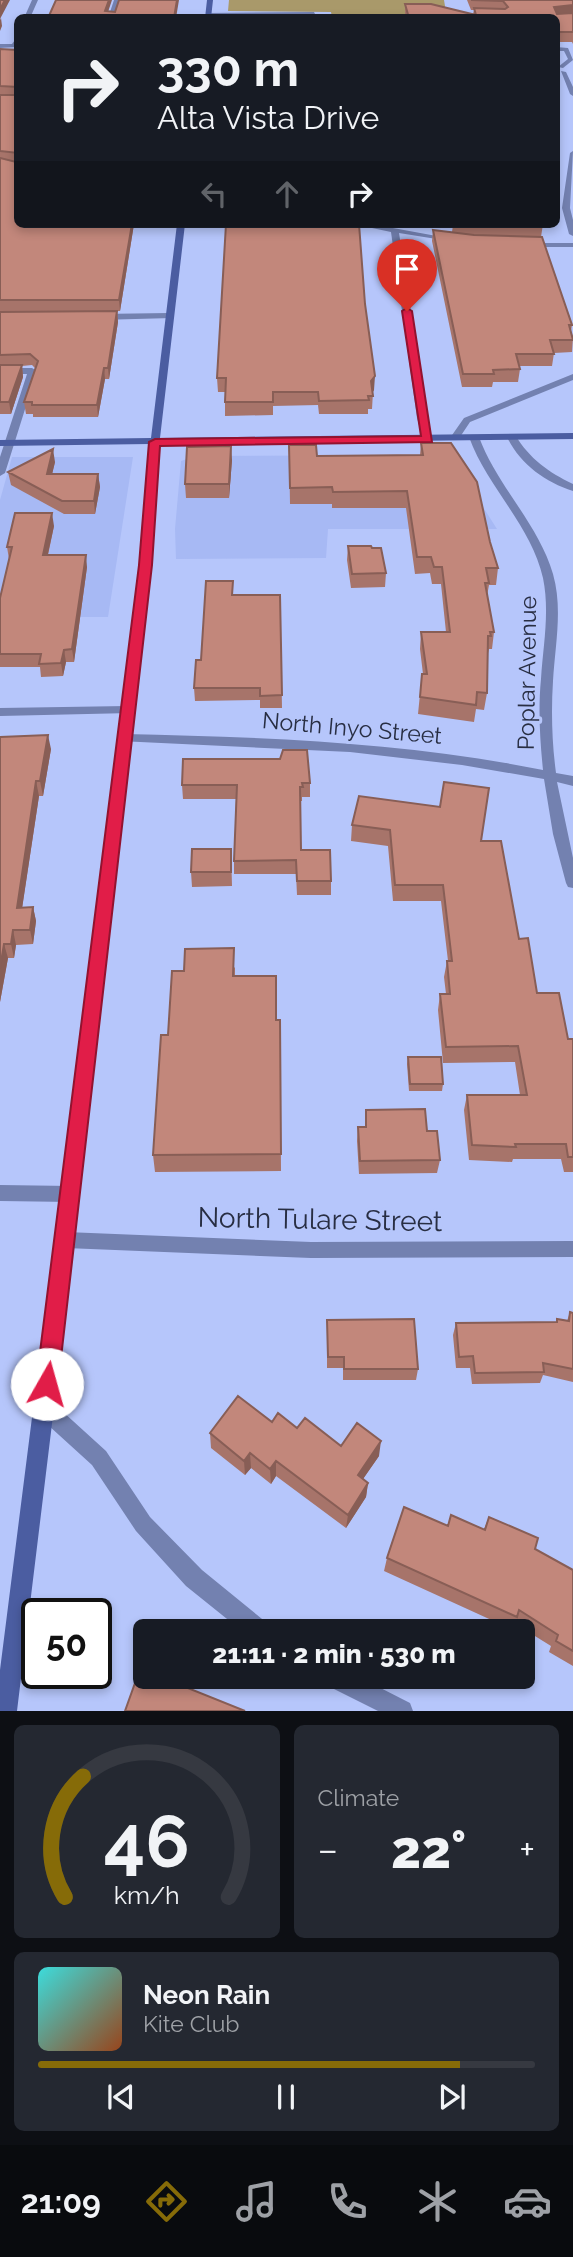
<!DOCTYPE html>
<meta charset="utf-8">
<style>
:root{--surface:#171b24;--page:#242831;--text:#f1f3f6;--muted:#9ea1a6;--line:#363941;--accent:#866b08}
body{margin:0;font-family:Raleway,sans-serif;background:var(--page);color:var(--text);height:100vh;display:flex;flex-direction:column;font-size:26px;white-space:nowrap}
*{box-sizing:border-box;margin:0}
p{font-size:23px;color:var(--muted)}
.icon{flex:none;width:38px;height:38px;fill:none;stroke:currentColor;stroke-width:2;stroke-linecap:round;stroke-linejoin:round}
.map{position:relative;height:1711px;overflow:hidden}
.sheet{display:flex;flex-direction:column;gap:14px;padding:14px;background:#0d0f14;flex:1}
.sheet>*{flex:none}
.hud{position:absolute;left:14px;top:14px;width:546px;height:214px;border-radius:10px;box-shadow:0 4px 10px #0003;background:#171b24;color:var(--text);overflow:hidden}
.speed{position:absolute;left:21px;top:1598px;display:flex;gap:14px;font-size:35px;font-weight:700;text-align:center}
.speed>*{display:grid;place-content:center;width:91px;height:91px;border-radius:50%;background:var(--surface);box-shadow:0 4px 10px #0003;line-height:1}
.speed .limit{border:4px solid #111;border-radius:10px;background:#fff;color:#111}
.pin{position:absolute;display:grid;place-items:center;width:60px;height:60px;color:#fff;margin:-72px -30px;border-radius:50% 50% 50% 0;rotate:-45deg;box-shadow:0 0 7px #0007}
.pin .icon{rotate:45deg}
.me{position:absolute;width:77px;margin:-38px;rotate:7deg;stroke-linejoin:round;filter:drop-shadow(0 0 5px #0008)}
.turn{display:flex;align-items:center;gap:24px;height:147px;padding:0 28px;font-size:32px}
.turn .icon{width:91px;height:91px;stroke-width:2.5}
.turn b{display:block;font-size:49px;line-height:60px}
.lanes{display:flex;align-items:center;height:66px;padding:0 28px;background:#0003;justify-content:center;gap:35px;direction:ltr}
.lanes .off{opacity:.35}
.big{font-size:52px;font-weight:800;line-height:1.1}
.sheet .card{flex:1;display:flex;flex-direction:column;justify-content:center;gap:10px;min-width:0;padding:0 24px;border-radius:10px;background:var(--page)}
.sheet .dial{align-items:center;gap:0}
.dial svg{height:182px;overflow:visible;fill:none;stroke:var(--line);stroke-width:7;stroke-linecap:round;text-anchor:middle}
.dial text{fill:var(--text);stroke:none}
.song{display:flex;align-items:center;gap:21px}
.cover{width:84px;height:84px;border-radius:10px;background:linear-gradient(135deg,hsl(180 70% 55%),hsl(20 70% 35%))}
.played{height:7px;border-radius:4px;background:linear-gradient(90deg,var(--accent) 85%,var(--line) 85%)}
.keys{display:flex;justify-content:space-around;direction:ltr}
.heat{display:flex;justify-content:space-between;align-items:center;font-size:38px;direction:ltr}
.sheet .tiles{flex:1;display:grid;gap:14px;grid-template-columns:1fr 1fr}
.card:last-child{grid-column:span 2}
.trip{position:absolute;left:133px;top:1619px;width:402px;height:70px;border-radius:10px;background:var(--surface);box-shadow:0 4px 10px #0003;font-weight:800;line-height:70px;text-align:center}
.tabs{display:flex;height:112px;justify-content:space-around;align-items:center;background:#090b0e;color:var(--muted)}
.tabs .icon{width:49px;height:49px}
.tabs .on{color:var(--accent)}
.tabs b{font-size:32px;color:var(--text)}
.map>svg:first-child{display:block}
.built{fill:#a7b9f4}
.green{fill:#a9996a}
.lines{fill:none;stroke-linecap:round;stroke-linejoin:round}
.lane{fill:#7381b0;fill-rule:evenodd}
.street{fill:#7381b0;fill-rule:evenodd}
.secondary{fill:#4b5da1;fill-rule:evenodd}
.wall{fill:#a7746a}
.shaded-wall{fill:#885e56}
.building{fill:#c2877b;stroke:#885e56;stroke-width:2}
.route{fill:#e11d48;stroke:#92132f;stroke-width:2}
.labels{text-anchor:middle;stroke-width:6;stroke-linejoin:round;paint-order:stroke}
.street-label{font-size:23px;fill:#282e43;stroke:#b6c6fb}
.near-street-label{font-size:28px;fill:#282e43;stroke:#b6c6fb}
</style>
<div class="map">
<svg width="573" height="1711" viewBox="0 0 573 1711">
<rect width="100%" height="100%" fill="#b6c6fb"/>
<path class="built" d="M450,455L497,529H328L326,558L176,559L175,529L181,461L196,456Z
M12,457H133L108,617H0V500Z"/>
<path class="green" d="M229,0H444L446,12L405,14L406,18H328L332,17L331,12L228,11Z"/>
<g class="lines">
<path class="lane" d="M114,0H120L114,18H108Z
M314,12L317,18L205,15L208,13Z
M556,47L568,48L573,60L563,68L558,67L568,59L564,51H556Z
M0,368H32L37,371L5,473L0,476V457L27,374H0Z"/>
<path class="street" d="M32,0H38L30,18H24Z
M18,36L16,47L0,48V44H12Z
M561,71L566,72L573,87V96L570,94Z
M573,151L570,208L573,220V236L569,234L562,208L570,153Z
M353,224H371L453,239L449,241L399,233L431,441L423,439L417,418L391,232Z
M529,243H573V247H526V243Z
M169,313L172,314V318L99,320L95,317L99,314Z
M573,374V380L470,422L458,440L450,438L464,418Z
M471,435L479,437C497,486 538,523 553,574C563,609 555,646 553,681C551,712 552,743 556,773L573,776V786L557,782L573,858V888L568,887L566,883L553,834L544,779L462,765L350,752L119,741L118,738L119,735L124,734C264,737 405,742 543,770C540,740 538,710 541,679C543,646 550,612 543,578C531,525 487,487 469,437Z
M509,435H515C530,459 548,472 573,484V491C545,482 520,464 507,437Z
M127,706L131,707L133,710L131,713L0,716V708Z
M0,1185L71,1186L77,1188L80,1194L77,1200L71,1202L0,1201Z
M66,1232L311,1242L573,1241V1257L311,1258L66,1248L60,1246L57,1240L60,1234Z
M44,1398L51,1401L106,1451L150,1517L202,1570L267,1623L270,1631H242L186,1586L136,1531L92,1465L37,1415L34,1408L37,1401Z
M321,1676H357L410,1703L413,1711H378L324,1684Z"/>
<path class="secondary" d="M207,0H213L211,18H205Z
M177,224H185L160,438L573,433V439L160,444L152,565L82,1153L80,1194L17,1711H0V1670L140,565L150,444L0,446V440L151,438Z"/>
</g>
<path class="wall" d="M467,0H573V44L572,42H556V18H406L405,14V4L473,14L474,10H471Z
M0,49L18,50V224H134L120,311H0Z
M450,224H543L541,237L572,325L571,331L573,337L572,352L554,353L552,366H519L520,369L518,382H493L492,387H462L432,241L433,230L452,232L453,225Z
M365,304L374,390L373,392L372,409H368V414H319L318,405L273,406V415L225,416V392H218L217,378Z
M117,311L118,322L109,379H105L98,417H33V414H26L24,402L35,368L32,365L22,366L23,377L11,414H0V312Z
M421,443L490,542L498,568L496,585H489L487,596L494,632L492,649H489L488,653L487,693L484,710L476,709L474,722L418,714L422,674H423L420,649L421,632H446L441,584H432L430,573L415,574L406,508H332V504H290L289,445L317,456L420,455Z
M232,460L229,498H186L185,484Z
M55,462L52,474H98L100,487L95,514H64L11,485L8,472Z
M54,526L48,555L87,567L74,662H66L63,676L41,677L40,667H0V598L9,559L7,547Z
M348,546L372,548L386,573L385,587L351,588L347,560Z
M233,595H280L282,708H260V700L195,701L194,688L201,660Z
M0,737L51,749L43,796H39L22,908L33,907L36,921L33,944L16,945L14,958H8L0,1002Z
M310,783V797H302V801H300L301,850L331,881V895H297L296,874H234V861L236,799H183L182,785Z
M352,825L481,841L519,939L537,993L568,1039H573V1172H564L561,1159H513L512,1162L469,1160L464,1110L467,1095H520L515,1062L443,1063L438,1010L440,994H446L444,977L447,961H448L441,901H393L388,846L351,841Z
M231,849L232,886L192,887L191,872Z
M235,967V976L276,1020H280L281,1171L155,1172L153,1155L168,1035Z
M408,1057L443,1084L442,1091H409L407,1064Z
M366,1110L427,1131L440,1160L437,1173L359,1174L357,1141L358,1127H365Z
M570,1312L573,1313V1382L543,1375L540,1383L472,1384L470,1368H456L453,1335L456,1323L556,1322L557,1319L567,1321Z
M327,1320L418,1369L416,1380H343V1368H327Z
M272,1422L297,1428L341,1446L379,1456L363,1479L368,1483L366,1497L346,1528L276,1476L271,1484L251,1468L245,1475L211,1448L210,1433Z
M489,1517L535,1549L573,1570V1666L549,1652L551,1646L514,1623L511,1629L384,1571L387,1558L448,1526L484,1529Z"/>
<path class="shaded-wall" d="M5,0H10L0,19V9Z
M109,0H112L106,18L105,11Z
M177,0H179L176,18H174Z
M573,5V14L553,17L554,7Z
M1,18L2,26L0,31V20Z
M132,224H134L120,311L119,300Z
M117,311L118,322L109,379L108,368Z
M22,365L23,377L11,414L9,402Z
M104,368L105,379L98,417L97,405Z
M375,376L374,390L371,394V381Z
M231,446L232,460L229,498V484Z
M53,449L55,462L49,487L47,474Z
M98,474L100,487L95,514L94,501Z
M52,513L54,526L45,567L43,555Z
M86,555L87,567L74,662L72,649Z
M64,650L66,662L63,676L61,663Z
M48,735L51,749L43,796L40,781Z
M36,781L39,796L20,922L17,908Z
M33,907L36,921L33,944L30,930Z
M13,930L16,945L14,958L11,944Z
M4,944L8,958L0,1002V968Z
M381,1441L379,1456L356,1489L358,1475Z
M250,1453L251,1468L245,1475L244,1461Z
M276,1461V1476L271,1484L270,1469Z
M368,1483L366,1497L346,1528L348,1515Z"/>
<path class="building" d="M0,0H5L0,9Z
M56,0H109L105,11L115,12L119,0H177L174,18H48Z
M471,0H573V5L554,7L557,14L573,13V32H556V18H409L405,4H431L476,15L474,8L505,9L508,7L503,1Z
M0,49L18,50V87L0,86Z
M18,92V153L0,151V95H17Z
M0,158L16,162L18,161V224H132L119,300H0Z
M226,224H359L365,304L375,376L371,381L373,396H368L369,400L319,401L318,392H273V402H225L226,378H217Z
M488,224H543V227Z
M433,230L474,235L542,237L572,325H569L573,340H550L554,354H516L520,369L493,370L494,374H463Z
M117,311L108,368H104L97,405H32V402H24L38,361L30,354L0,355V312Z
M0,365H22L9,402H0Z
M421,443H451L477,482L490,542L498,568H486L489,583H485L494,632H490L491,636H488L487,693L477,692L476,705L420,697L422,674H427L421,632H450L442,567H434L431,557H417L407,491L333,492L332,487L290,488L289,445H316L317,456L423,455Z
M231,446L229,484H185L187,447Z
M53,449L47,474H98L94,501H62L8,472Z
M15,513H52L43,555H86L72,649L64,650L61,663L39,664L41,654H0V598L12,547H7Z
M348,546H371L372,548H381L386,573L352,574Z
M206,581H233L232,595H280L282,695L260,696V688H194L196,660H201Z
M48,735L40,781H36L17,908L33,907L30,930H13L11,944H4L0,968V737Z
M283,750H307L310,783H302L303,787H300L301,850H330L331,881H297L296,860L234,861L237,785H182L183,759H280Z
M444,782L489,788L481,841H501L519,939L528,938L537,993H559L568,1039H573V1157H568L566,1144H515L516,1147L472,1145L467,1095H527L518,1046L446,1047L440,994H450L447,961H452L443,885H395L390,830L352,825L359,796L440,807Z
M192,849H231V872H191Z
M234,948L233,976H276V1020H280L281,1154L153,1155L161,1035H168L172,971H184L185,949Z
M408,1057H441L443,1084H410Z
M425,1109L427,1131H437L440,1160L360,1161L358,1127H366V1110Z
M570,1312L573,1313V1369L543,1363L544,1372L475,1373L473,1356L459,1357L456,1323L557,1322V1319L569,1321Z
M414,1319L418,1369H344V1357H328L327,1320Z
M238,1396L272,1422L278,1413L297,1428L305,1418L341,1446L357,1423L381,1441L358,1475L368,1483L348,1515L276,1461L270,1469L250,1453L244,1461L210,1433Z
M404,1507L448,1526L451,1515L485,1530L489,1517L538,1538L535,1549L573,1570V1651L556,1641L558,1635L519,1610L517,1617L387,1558Z
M140,1669L145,1671V1676H158L245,1711H125Z"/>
<path class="route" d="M407,308L412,311L432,442L160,446L152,565L58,1384L55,1392L47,1395L39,1392L36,1384L139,565L149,442L155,439L421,436L402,311Z"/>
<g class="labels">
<g class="street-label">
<text transform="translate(527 673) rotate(-89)" y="8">Poplar Avenue</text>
<text transform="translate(352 728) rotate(5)" y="8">North Inyo Street</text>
</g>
<g class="near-street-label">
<text transform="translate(320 1219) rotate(1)" y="10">North Tulare Street</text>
</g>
</g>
</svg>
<div class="speed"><div class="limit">50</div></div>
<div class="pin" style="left:407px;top:311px;background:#d93025"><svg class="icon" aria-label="arrive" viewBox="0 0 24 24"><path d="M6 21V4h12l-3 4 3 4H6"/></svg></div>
<svg class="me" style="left:47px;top:1384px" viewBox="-20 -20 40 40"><circle r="19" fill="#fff"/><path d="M0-13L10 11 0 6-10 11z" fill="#e11d48"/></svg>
<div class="trip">21:11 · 2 min · 530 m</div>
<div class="hud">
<div class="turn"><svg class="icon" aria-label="right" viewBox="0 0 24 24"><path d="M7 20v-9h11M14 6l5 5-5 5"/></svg><div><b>330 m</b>Alta Vista Drive</div></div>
<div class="lanes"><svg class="icon off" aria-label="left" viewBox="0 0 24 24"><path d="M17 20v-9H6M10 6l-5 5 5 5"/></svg><svg class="icon off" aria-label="ahead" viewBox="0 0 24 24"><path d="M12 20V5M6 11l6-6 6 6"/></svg><svg class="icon" aria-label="right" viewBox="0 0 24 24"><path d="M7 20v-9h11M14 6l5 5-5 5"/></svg></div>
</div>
</div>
<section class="sheet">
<div class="tiles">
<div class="card dial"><svg viewBox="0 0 100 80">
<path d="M14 69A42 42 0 1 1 86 69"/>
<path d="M14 69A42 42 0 0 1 22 16" stroke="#866b08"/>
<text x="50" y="56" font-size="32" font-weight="700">46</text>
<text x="50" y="72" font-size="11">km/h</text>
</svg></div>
<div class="card"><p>Climate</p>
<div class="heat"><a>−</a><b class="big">22°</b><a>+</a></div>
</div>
<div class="card">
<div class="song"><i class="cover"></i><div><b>Neon Rain</b><p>Kite Club</p></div></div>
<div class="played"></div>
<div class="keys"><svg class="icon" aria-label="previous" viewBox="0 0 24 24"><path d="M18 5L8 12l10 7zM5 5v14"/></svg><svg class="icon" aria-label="pause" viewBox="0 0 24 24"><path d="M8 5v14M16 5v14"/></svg><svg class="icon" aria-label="next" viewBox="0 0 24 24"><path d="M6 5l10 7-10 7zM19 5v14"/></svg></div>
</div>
</div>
</section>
<nav class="tabs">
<b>21:09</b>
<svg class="icon on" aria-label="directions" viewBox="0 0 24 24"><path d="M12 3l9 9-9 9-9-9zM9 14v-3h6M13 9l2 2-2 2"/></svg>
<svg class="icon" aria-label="music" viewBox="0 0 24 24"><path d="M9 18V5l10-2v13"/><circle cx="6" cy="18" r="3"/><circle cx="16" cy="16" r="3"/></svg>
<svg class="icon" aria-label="phone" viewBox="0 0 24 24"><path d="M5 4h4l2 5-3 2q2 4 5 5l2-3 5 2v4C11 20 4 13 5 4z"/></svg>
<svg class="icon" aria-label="climate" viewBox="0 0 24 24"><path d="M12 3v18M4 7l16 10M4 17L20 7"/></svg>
<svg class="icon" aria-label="car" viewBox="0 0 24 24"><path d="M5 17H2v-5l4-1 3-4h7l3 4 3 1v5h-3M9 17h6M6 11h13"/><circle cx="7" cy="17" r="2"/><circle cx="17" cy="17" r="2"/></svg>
</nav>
